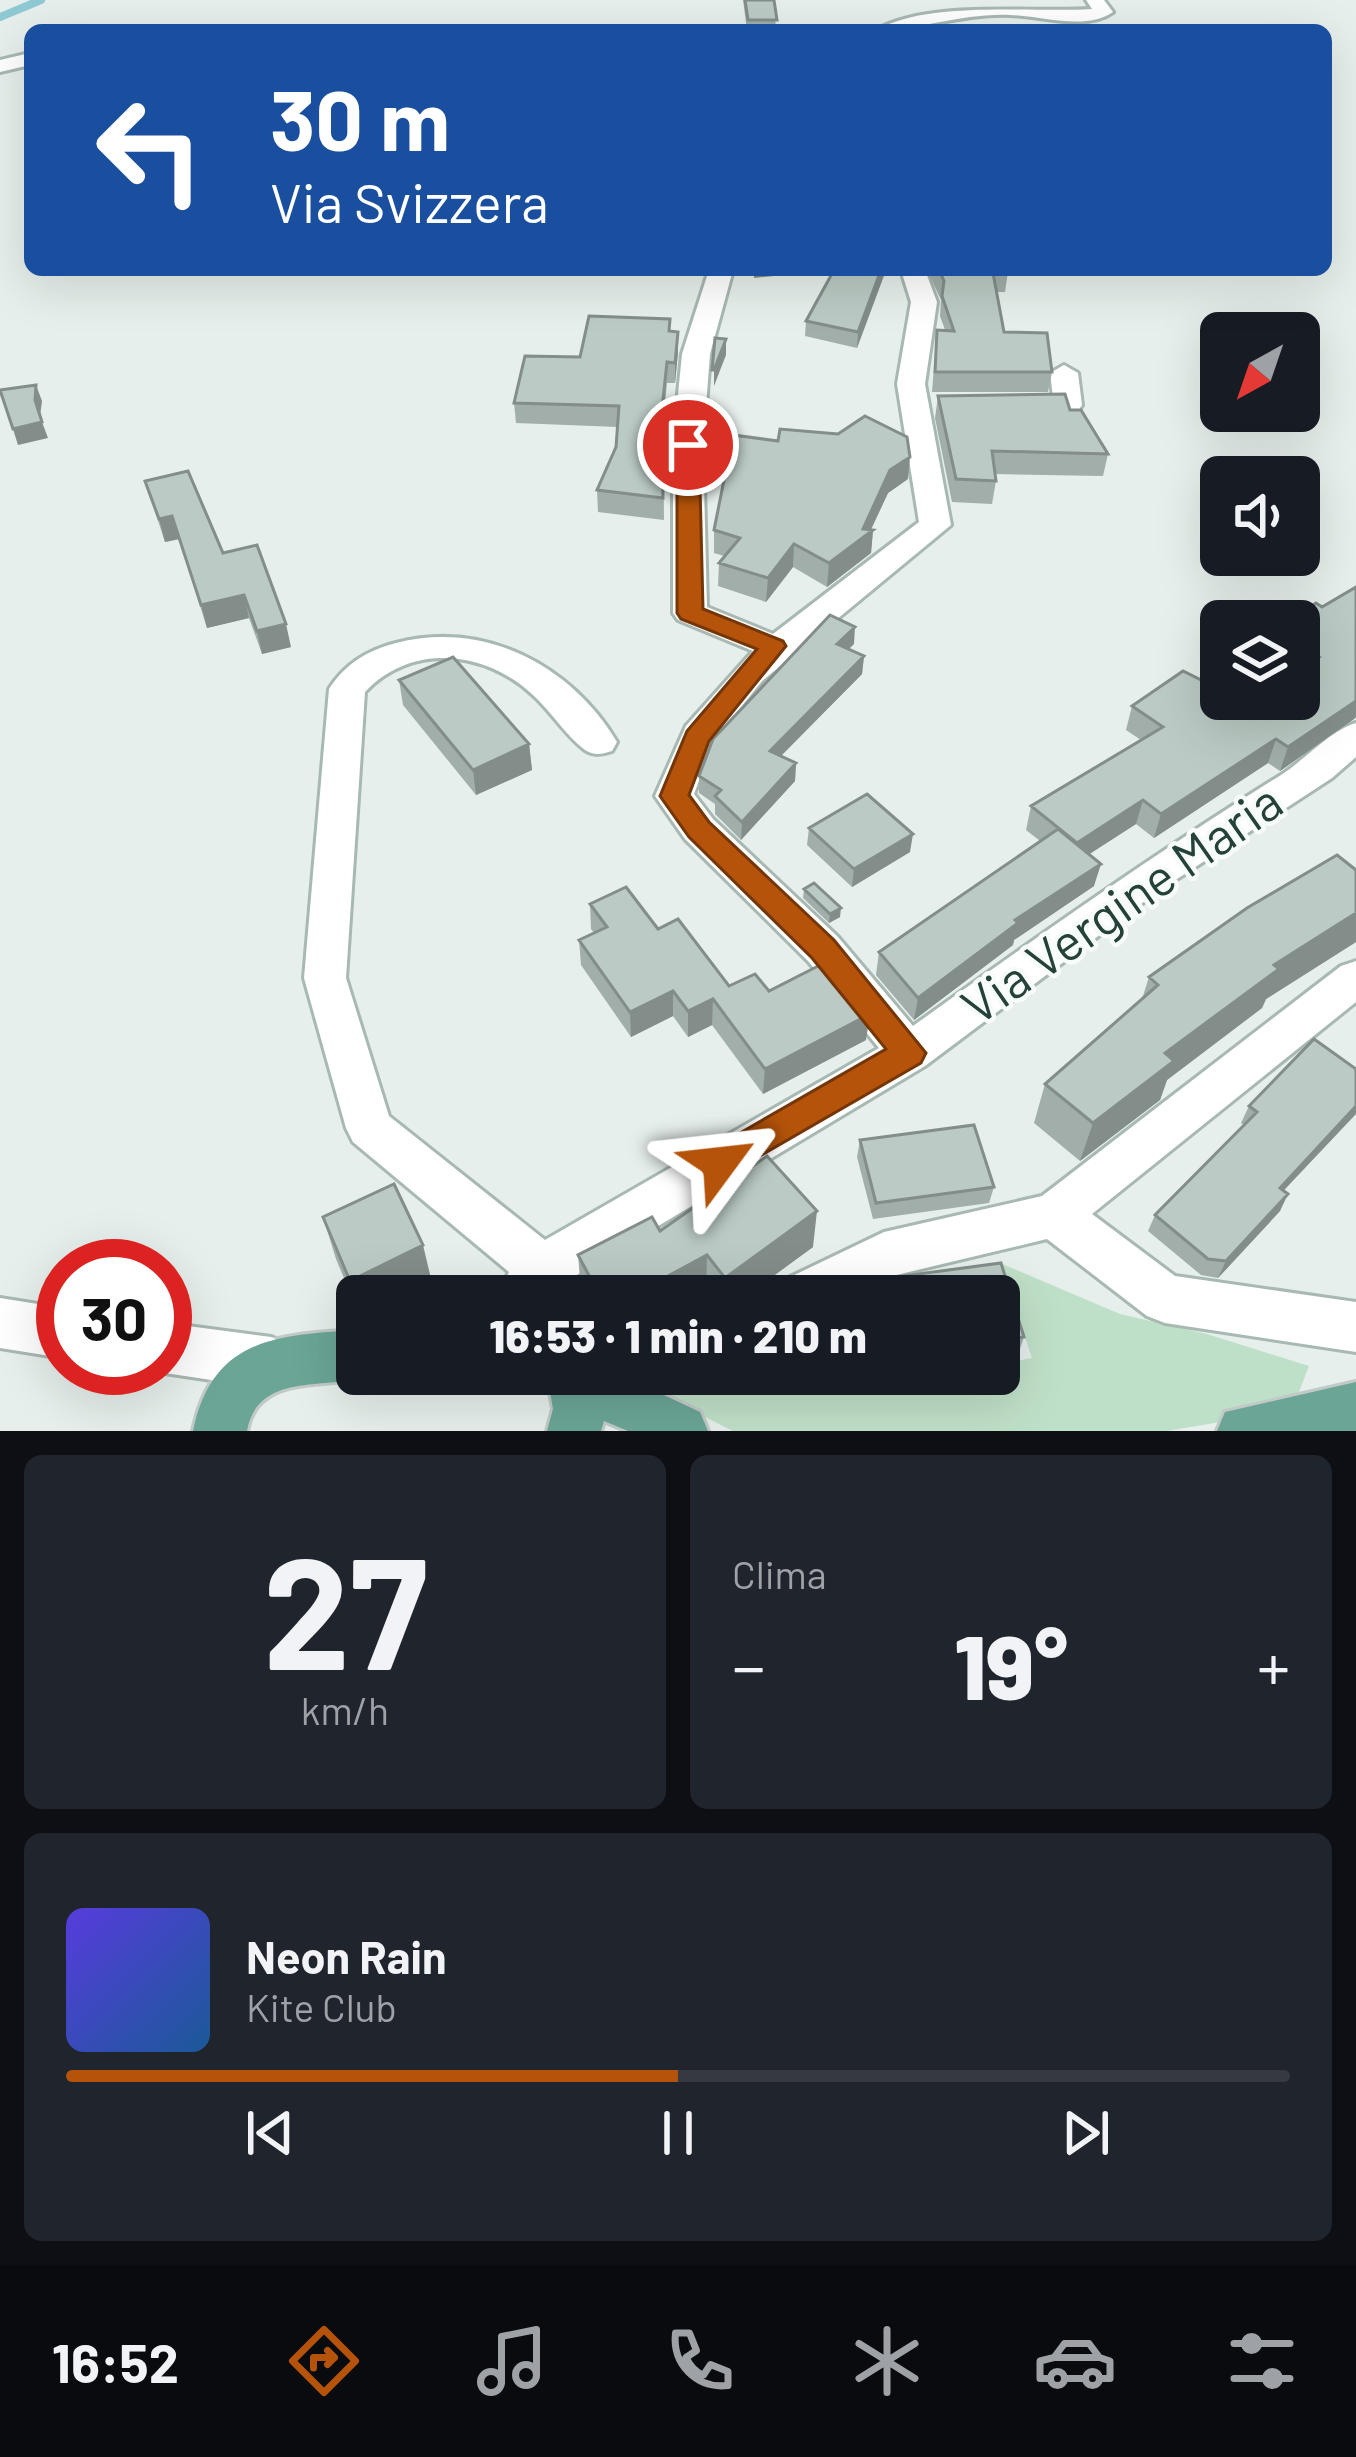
<!DOCTYPE html>
<html lang="it">
<meta charset="utf-8">
<style>
:root{--surface:#171b24;--page:#20242c;--text:#f1f3f6;--muted:#9ea1a6;--line:#363941;--accent:#b45309}
body{margin:0;font-family:Barlow,sans-serif;background:var(--page);color:var(--text);height:100vh;display:flex;flex-direction:column;font-size:45px;white-space:nowrap}
*{box-sizing:border-box;margin:0}
p{font-size:39px;color:var(--muted)}
.icon{flex:none;width:66px;height:66px;fill:none;stroke:currentColor;stroke-width:2;stroke-linecap:round;stroke-linejoin:round}
.map{position:relative;height:1431px;overflow:hidden}
.drawer{display:flex;flex-direction:column;gap:24px;padding:24px;background:#0d0f14;flex:1}
.drawer>*{flex:none}
.banner{position:absolute;left:24px;top:24px;width:1308px;height:252px;border-radius:18px;box-shadow:0 12px 48px #0002;background:#1a4fa0;color:#fff;overflow:hidden}
.needle{width:78px;rotate:220deg}
.controls{position:absolute;left:1200px;top:312px;display:grid;gap:24px}
.controls a{display:grid;place-items:center;width:120px;height:120px;border-radius:18px;background:var(--surface);box-shadow:0 12px 48px #0002;font-size:60px}
.speed{position:absolute;left:36px;top:1239px;display:flex;gap:24px;font-size:60px;font-weight:700;text-align:center}
.speed>*{display:grid;place-content:center;width:156px;height:156px;border-radius:50%;background:var(--surface);box-shadow:0 12px 48px #0002;line-height:1}
.speed .limit{border:18px solid #d22;background:#fff;color:#111}
.pin{position:absolute;display:grid;place-items:center;width:102px;height:102px;color:#fff;margin:-51px;border:6px solid #fff;border-radius:50%;box-shadow:0 3px 12px #0007}
.me{position:absolute;width:132px;margin:-66px;rotate:60deg;stroke-linejoin:round;filter:drop-shadow(0 0 9px #0008)}
.turn{display:flex;align-items:center;gap:42px;height:252px;padding:0 48px;font-size:54px}
.turn .icon{width:156px;height:156px;stroke-width:2.5}
.turn b{display:block;font-size:84px;line-height:102px}
.big{font-size:90px;font-weight:800;line-height:1.1}
.drawer .card{flex:1;display:flex;flex-direction:column;justify-content:center;gap:18px;min-width:0;padding:0 42px;border-radius:18px;background:var(--page)}
.drawer .dial{align-items:center;gap:0}
.dial b{font-size:156px;line-height:1}
.song{display:flex;align-items:center;gap:36px}
.cover{width:144px;height:144px;border-radius:18px;background:linear-gradient(135deg,hsl(250 70% 55%),hsl(210 70% 35%))}
.played{height:12px;border-radius:6px;background:linear-gradient(90deg,var(--accent) 50%,var(--line) 50%)}
.keys{display:flex;justify-content:space-around;direction:ltr}
.heat{display:flex;justify-content:space-between;align-items:center;font-size:66px;direction:ltr}
.drawer .tiles{flex:1;display:grid;gap:24px;grid-template-columns:1fr 1fr}
.card:last-child{grid-column:span 2}
.trip{position:absolute;left:336px;top:1275px;width:684px;height:120px;border-radius:18px;background:var(--surface);box-shadow:0 12px 48px #0002;font-weight:800;line-height:120px;text-align:center}
.tabs{display:flex;height:192px;justify-content:space-around;align-items:center;background:#090b0e;color:var(--muted)}
.tabs .icon{width:84px;height:84px}
.tabs .selected{color:var(--accent)}
.tabs b{font-size:54px;color:var(--text)}
.map>svg:first-child{display:block}
.green{fill:#bfe0c8}
.lines{fill:none;stroke-linecap:round;stroke-linejoin:round}
.stream{stroke:#8ec9d4;stroke-width:8}
.minor-casing{stroke:#a8b8b2;stroke-width:6}
.major-casing{stroke:#c2cac8;stroke-width:6}
.minor{fill:#fff;fill-rule:evenodd}
.major{fill:#6aa596;fill-rule:evenodd}
.wall{fill:#a1aea9}
.shaded-wall{fill:#838d89}
.building{fill:#bbcac4;stroke:#838d89;stroke-width:3}
.route{fill:#b45309;stroke:#753606;stroke-width:3}
.labels{text-anchor:middle;stroke-width:9;stroke-linejoin:round;paint-order:stroke}
.near-street-label{font-size:51px;fill:#24423a;stroke:#f7fbf9}
</style>
<div class="map">
<svg width="1356" height="1431" viewBox="0 0 1356 1431">
<rect width="100%" height="100%" fill="#e6efeb"/>
<path class="green" d="M1000,1263L1120,1314L1207,1334L1309,1366L1292,1410L1167,1431H733L627,1378L639,1374H852L855,1385L929,1374H999V1364L1032,1358Z"/>
<g class="lines">
<path class="stream" d="M0,17L41,0"/>
<g class="minor-casing">
<path id="minor" d="M1086,0H1104L1113,12C1086,31 1042,16 1010,15C963,13 921,30 876,30C931,0 1029,13 1092,9Z
M30,53V65L0,72V60Z
M709,270H733L710,354L703,445L707,607L773,634L919,522L897,384L911,302L901,270H925L937,302L925,384L951,525L762,681L714,741L694,794L713,819L838,937L913,1026C1034,939 1154,854 1281,775C1305,760 1329,731 1356,723V757L1332,778L1157,892L925,1066L560,1285L552,1296H497L509,1272L353,1142L346,1128L304,978L329,689C345,664 368,650 396,643C484,620 571,665 617,742L612,751C603,754 594,756 585,750C566,736 551,711 533,695C486,651 412,642 365,692L346,978L389,1116L545,1240L879,1048L808,961L685,839L655,796L686,726L753,651L678,620L673,613V445L682,354Z
M1064,365L1078,373L1082,405L1078,411H1013L1009,405L1013,399L1053,397L1050,373Z
M1356,961V1002L1092,1214L1175,1276L1356,1302V1352L1165,1323L1147,1316L1047,1239L892,1276L854,1296H779L786,1279L884,1232L1042,1196L1341,966Z
M0,1298L63,1308V1358L0,1348Z
M165,1323L271,1337L289,1345L297,1363L289,1381L271,1389L165,1373L152,1368H165Z"/>
</g>
<g class="major-casing">
<path id="major" d="M357,1330V1374H375C331,1392 258,1369 247,1431H193C212,1339 275,1335 357,1330Z
M547,1374H619L700,1412L708,1431H628L604,1421L601,1431H547L553,1409Z
M1356,1382V1431H1217L1225,1412Z"/>
</g>
<use href="#minor" class="minor"/>
<use href="#major" class="major"/>
</g>
<path class="wall" d="M743,0H774L776,30H747Z
M886,270L857,348L805,336L806,321Z
M927,270H1007L1008,272L1005,292H997L1004,332L1052,372L1048,392H932L937,330H945L940,316L941,300Z
M670,319V331L678,352L675,383H667L663,429L664,520L598,512L597,490L616,447L618,427L516,423L514,403L580,357Z
M938,396L1070,410L1108,454L1103,476L995,474L996,481L992,504L952,502L935,418Z
M908,479L888,493L871,530H873L871,553L827,587L793,567L766,602L718,586L719,563L724,556L714,553V530Z
M145,481L223,553L291,647L262,654L249,618L207,628L179,539L165,542Z
M1356,587V717L1354,719L1280,771L1268,763L1154,838L1136,824L1089,854L1094,886L1014,940L1013,945L914,1020L876,975L879,952L1040,841L1026,830L1031,806L1141,740L1126,730L1132,706L1299,699V621Z
M854,644L849,649L864,656L862,674L781,756L796,763L795,781L741,840L715,814V804L699,793V776Z
M399,680L529,744L532,770L476,795L403,705Z
M809,828L910,852L852,887L807,845Z
M1356,870V942L1266,999L1262,1008L1167,1080L1160,1100L1080,1161L1034,1123L1045,1084L1142,999L1149,977Z
M804,889L840,917L829,923L803,898Z
M590,904L658,929L729,986L769,991L866,1040L763,1094L712,1025L688,1037L673,1016L631,1037L581,965L579,940L594,933L591,929Z
M1314,1039L1280,1211L1218,1278L1201,1275L1148,1231L1155,1215L1244,1125L1241,1123L1249,1106Z
M860,1140L994,1187L989,1203L873,1219L857,1157Z
M323,1217L433,1287L357,1296V1309L336,1259Z
M660,1231L813,1247L746,1296H711L706,1290L695,1296H584L581,1290L578,1255Z
M1001,1263L1024,1337L1019,1352L999,1355V1296H894L896,1277Z"/>
<path class="shaded-wall" d="M754,270H831L754,278Z
M881,270H886L857,348L858,332Z
M678,332V352L675,383V363Z
M726,339V355L714,386V370Z
M36,385L42,401L40,416L35,400Z
M42,422L48,438L18,445L13,429Z
M910,457L908,479L888,493L869,533L873,530L871,553L827,587L829,563L863,529L890,470Z
M172,516L179,539L165,542L159,519Z
M794,544L793,567L766,602L768,578Z
M244,595L249,618L207,628L201,605Z
M286,624L291,647L262,654L257,631Z
M855,627L854,644L836,661L837,644Z
M864,656L862,674L769,768L770,751Z
M1356,701V717L1354,719L1280,771L1288,747Z
M1276,739L1268,763L1154,838L1161,814Z
M529,744L532,770L476,795L473,770Z
M796,763L795,781L741,840L742,822Z
M1143,800L1136,824L1071,866L1077,843Z
M913,834L910,852L852,887L854,869Z
M1101,864L1094,886L1014,940L1013,945L914,1020L918,998L1015,920Z
M841,908L840,917L829,923L830,914Z
M1356,913V942L1266,999L1262,1008L1167,1080L1160,1100L1080,1161L1093,1123L1165,1053L1274,965Z
M673,991V1016L631,1037L630,1012Z
M713,999L712,1025L688,1037V1011Z
M870,1014L866,1040L763,1094L765,1069Z
M1356,1106V1114L1271,1204L1280,1188Z
M1288,1194L1280,1211L1218,1278L1226,1261Z
M817,1211L813,1247L746,1296H725V1278Z
M423,1245L433,1287L414,1296H357V1304L350,1281Z
M707,1255L706,1290L695,1296H631Z"/>
<path class="building" d="M745,0H774L777,20H748Z
M834,270H881L858,332L806,321Z
M939,270H1007L1008,272L993,273L1004,332L1047,333L1052,372H935L937,330L954,331L942,296L944,281Z
M589,316L670,319L669,331L678,332L675,363L667,362L662,409L663,498L597,490L616,447L619,406L514,403L525,356L580,357Z
M715,338L726,339L714,370H712Z
M36,385L35,400L42,422L13,429L0,390Z
M1065,394L1070,410H1081L1108,454L992,451L996,481L956,479L938,396Z
M865,416L907,437L910,457L890,470L863,529L873,530L829,563L794,544L768,578L719,563L740,538L714,530L733,435L778,441L780,429L838,434Z
M188,471L223,553L257,545L286,624L257,631L244,595L201,605L172,516L159,519L145,481Z
M1356,587V701L1288,747L1276,739L1161,814L1143,800L1077,843L1031,806L1163,727L1132,706L1183,671L1221,690V699H1240L1245,702L1248,699H1299V666L1319,657L1299,644V621H1286L1316,603L1322,607Z
M830,615L855,627L837,644L864,656L770,751L796,763L742,822L715,796L721,790L699,776L713,739Z
M453,657L529,744L473,770L399,680Z
M867,794L913,834L854,869L809,828Z
M1058,829L1101,864L1015,920L1018,923L918,998L879,952Z
M1337,855L1356,870V913L1274,965L1279,969L1165,1053L1174,1061L1093,1123L1045,1084L1158,985L1149,977L1247,908Z
M814,883L841,908L830,914L804,889Z
M626,887L658,929L678,919L729,986L755,974L769,991L822,964L870,1014L765,1069L713,999L688,1011L673,991L630,1012L579,940L607,927L590,904Z
M1314,1039L1356,1069V1106L1280,1188L1288,1194L1226,1261L1208,1259L1155,1215L1257,1112L1249,1106Z
M974,1125L994,1187L876,1203L860,1140Z
M767,1156L817,1211L725,1278L707,1255L631,1296H600L578,1255L652,1217L660,1231Z
M394,1184L423,1245L350,1281L323,1217Z
M1001,1263L1024,1337L999,1340V1296H901L896,1277Z"/>
<path class="route" d="M688,438L699,445L703,609L783,641L786,646L709,741L689,795L709,822L834,940L926,1053L921,1063L720,1179L707,1175L702,1163L707,1152L886,1049L812,958L689,837L660,796L687,731L757,649L681,619L677,613V445Z"/>
<g class="labels">
<g class="near-street-label">
<text transform="translate(1122 904) rotate(-35)" y="18">Via Vergine Maria</text>
</g>
</g>
</svg>
<div class="controls">
<a><svg class="needle" viewBox="-14 -14 28 28"><path d="M0-13l5 13h-10z" fill="#e53935"/><path d="M0 13l5-13h-10z" fill="#9ea1a6"/></svg></a>
<a><svg class="icon" aria-label="sound" viewBox="0 0 24 24"><path d="M4 9h4l5-4v14l-5-4H4zM17 9q2 3 0 6"/></svg></a>
<a><svg class="icon" aria-label="layers" viewBox="0 0 24 24"><path d="M12 4l9 5-9 5-9-5zM3 14l9 5 9-5"/></svg></a>
</div>
<div class="speed"><div class="limit">30</div></div>
<div class="pin" style="left:688px;top:445px;background:#d93025"><svg class="icon" aria-label="arrive" viewBox="0 0 24 24"><path d="M6 21V4h12l-3 4 3 4H6"/></svg></div>
<svg class="me" style="left:720px;top:1163px" viewBox="-20 -20 40 40"><path d="M0-17L14 15 0 8-14 15z" fill="#b45309" stroke="#fff" stroke-width="4"/></svg>
<div class="trip">16:53 · 1 min · 210 m</div>
<div class="banner">
<div class="turn"><svg class="icon" aria-label="left" viewBox="0 0 24 24"><path d="M17 20v-9H6M10 6l-5 5 5 5"/></svg><div><b>30 m</b>Via Svizzera</div></div>
</div>
</div>
<section class="drawer">
<div class="tiles">
<div class="card dial"><b>27</b><p>km/h</p></div>
<div class="card"><p>Clima</p>
<div class="heat"><a>−</a><b class="big">19°</b><a>+</a></div>
</div>
<div class="card">
<div class="song"><i class="cover"></i><div><b>Neon Rain</b><p>Kite Club</p></div></div>
<div class="played"></div>
<div class="keys"><svg class="icon" aria-label="previous" viewBox="0 0 24 24"><path d="M18 5L8 12l10 7zM5 5v14"/></svg><svg class="icon" aria-label="pause" viewBox="0 0 24 24"><path d="M8 5v14M16 5v14"/></svg><svg class="icon" aria-label="next" viewBox="0 0 24 24"><path d="M6 5l10 7-10 7zM19 5v14"/></svg></div>
</div>
</div>
</section>
<nav class="tabs">
<b>16:52</b>
<svg class="icon selected" aria-label="directions" viewBox="0 0 24 24"><path d="M12 3l9 9-9 9-9-9zM9 14v-3h6M13 9l2 2-2 2"/></svg>
<svg class="icon" aria-label="music" viewBox="0 0 24 24"><path d="M9 18V5l10-2v13"/><circle cx="6" cy="18" r="3"/><circle cx="16" cy="16" r="3"/></svg>
<svg class="icon" aria-label="phone" viewBox="0 0 24 24"><path d="M5 4h4l2 5-3 2q2 4 5 5l2-3 5 2v4C11 20 4 13 5 4z"/></svg>
<svg class="icon" aria-label="climate" viewBox="0 0 24 24"><path d="M12 3v18M4 7l16 10M4 17L20 7"/></svg>
<svg class="icon" aria-label="car" viewBox="0 0 24 24"><path d="M5 17H2v-5l4-1 3-4h7l3 4 3 1v5h-3M9 17h6M6 11h13"/><circle cx="7" cy="17" r="2"/><circle cx="17" cy="17" r="2"/></svg>
<svg class="icon" aria-label="filters" viewBox="0 0 24 24"><path d="M4 7h16M4 17h16"/><circle cx="9" cy="7" r="2"/><circle cx="15" cy="17" r="2"/></svg>
</nav>
